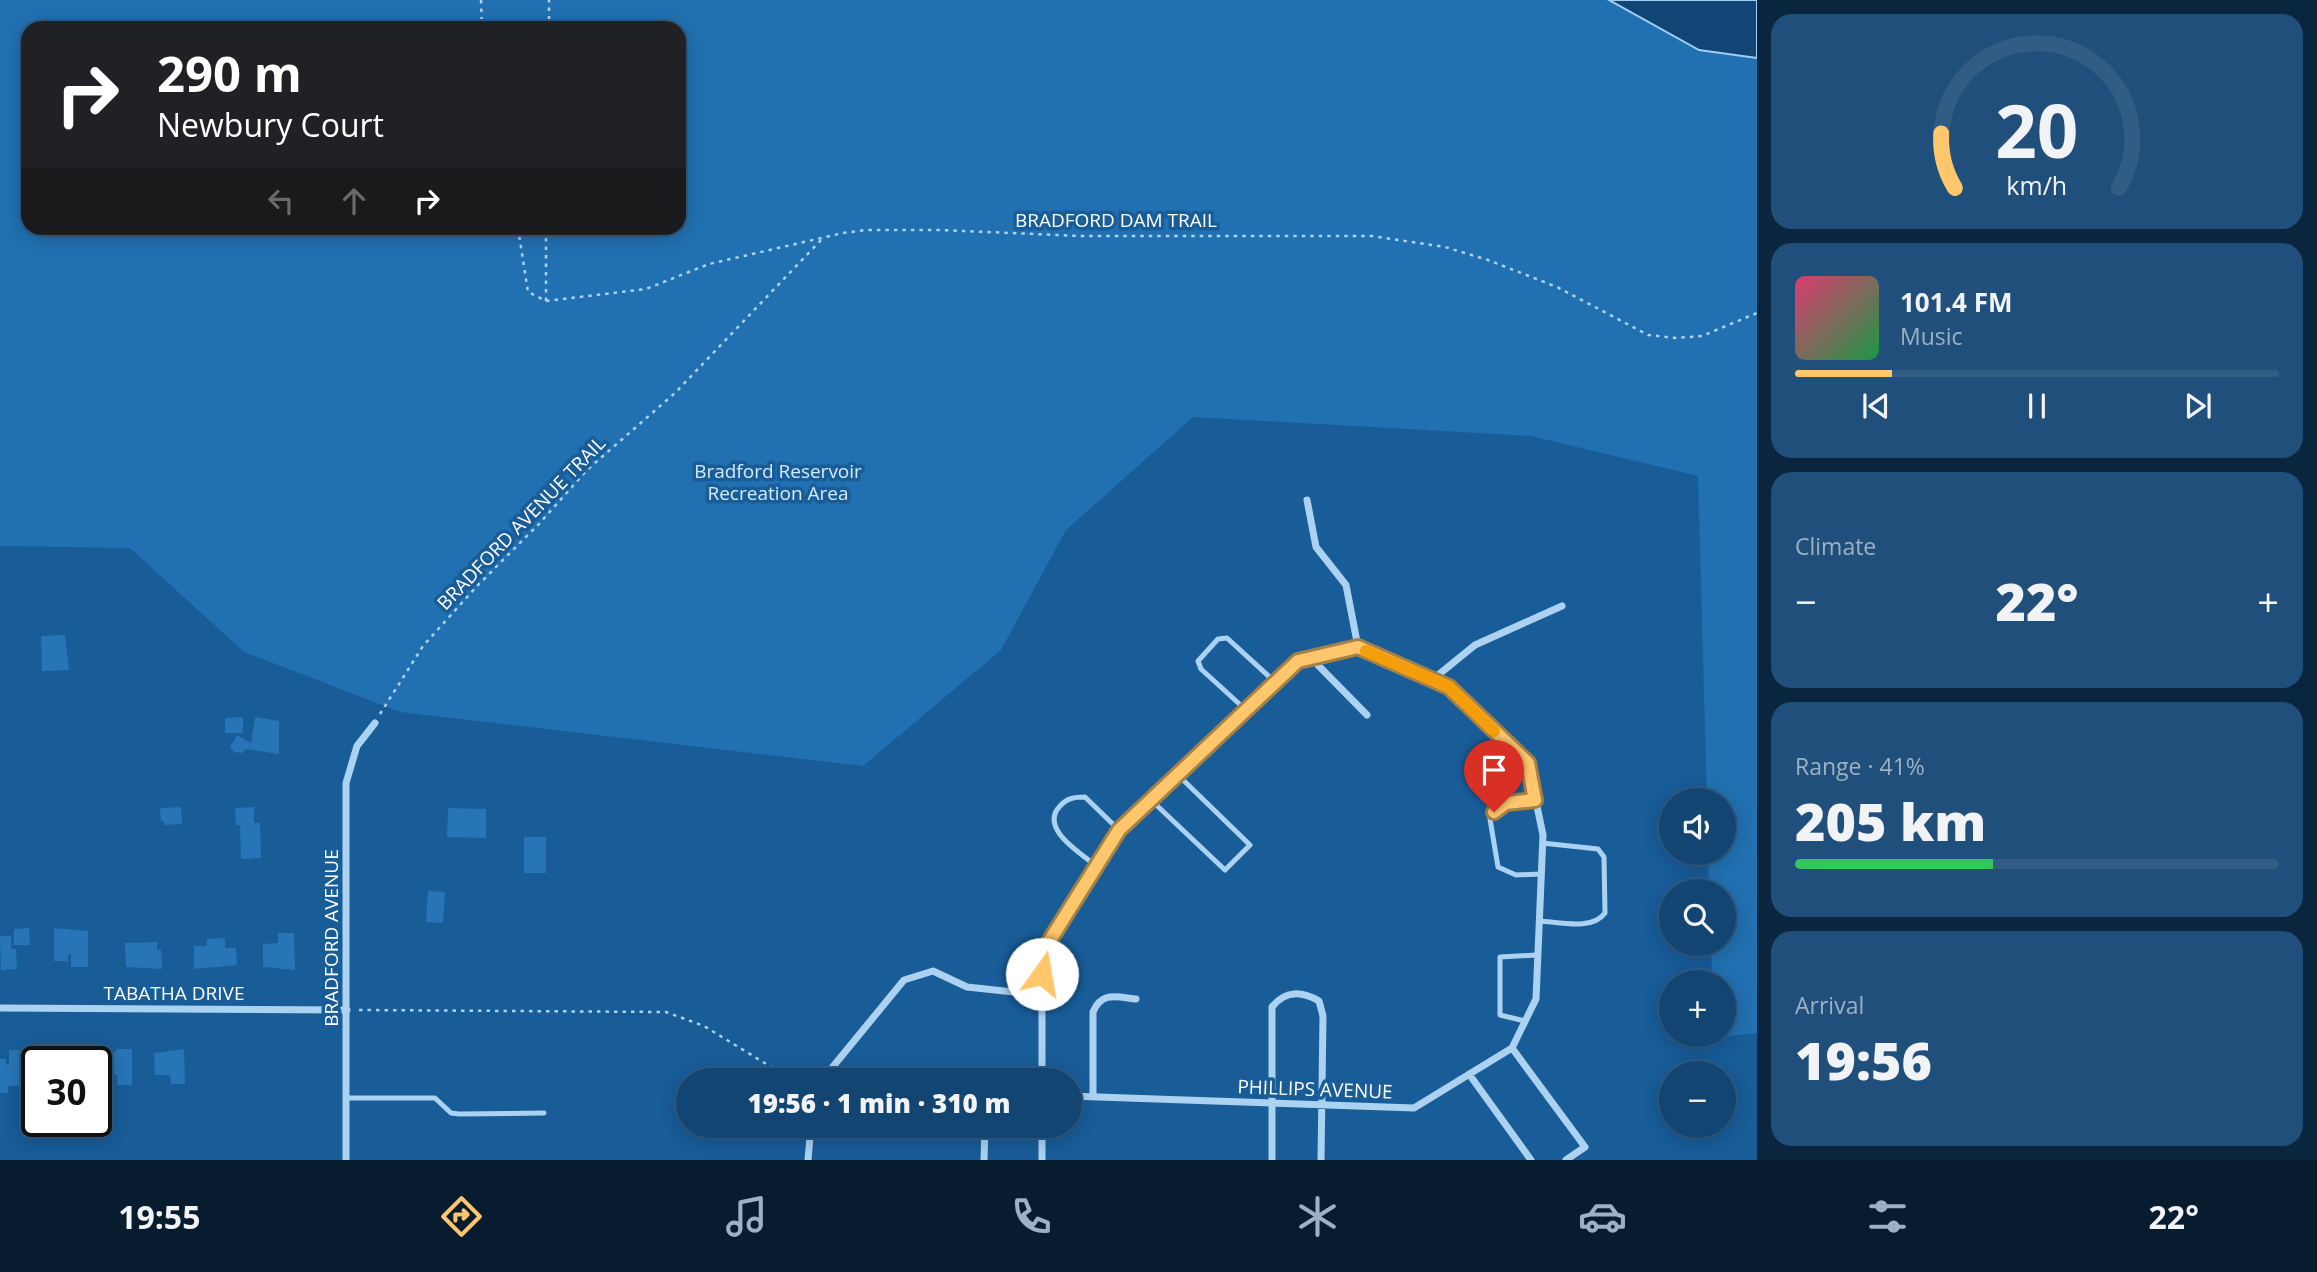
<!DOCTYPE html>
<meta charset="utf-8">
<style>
:root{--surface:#124572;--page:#1f4f7a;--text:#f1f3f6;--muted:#9cb1c4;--line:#315d84;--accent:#ffc66c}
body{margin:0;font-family:"Open Sans",sans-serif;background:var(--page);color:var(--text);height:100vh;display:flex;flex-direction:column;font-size:26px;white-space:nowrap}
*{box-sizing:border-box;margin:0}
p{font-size:23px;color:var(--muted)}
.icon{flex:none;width:38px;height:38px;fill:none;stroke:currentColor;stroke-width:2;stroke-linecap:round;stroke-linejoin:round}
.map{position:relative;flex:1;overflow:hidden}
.details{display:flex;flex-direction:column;gap:14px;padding:14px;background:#0a263f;width:560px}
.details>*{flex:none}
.guide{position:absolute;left:21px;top:21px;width:665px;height:214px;border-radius:21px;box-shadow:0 4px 18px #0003,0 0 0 2px var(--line);background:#202124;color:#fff;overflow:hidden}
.fabs{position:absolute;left:1659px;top:788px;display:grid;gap:14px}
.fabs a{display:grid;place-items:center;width:77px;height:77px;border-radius:50%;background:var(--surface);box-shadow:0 4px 18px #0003,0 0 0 2px var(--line);font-size:35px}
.speed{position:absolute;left:21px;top:1046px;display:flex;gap:14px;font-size:35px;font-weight:700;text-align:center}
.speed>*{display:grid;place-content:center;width:91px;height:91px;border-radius:50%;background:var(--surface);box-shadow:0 4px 18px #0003,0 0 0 2px var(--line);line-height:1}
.speed .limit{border:4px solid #111;border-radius:10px;background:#fff;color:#111}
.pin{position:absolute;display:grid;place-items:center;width:60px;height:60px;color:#fff;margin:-72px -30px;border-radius:50% 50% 50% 0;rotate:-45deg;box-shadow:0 0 7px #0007}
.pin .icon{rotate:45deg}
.me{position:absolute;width:77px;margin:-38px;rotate:13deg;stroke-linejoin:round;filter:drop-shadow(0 0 5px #0008)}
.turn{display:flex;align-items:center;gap:24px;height:147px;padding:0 21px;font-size:32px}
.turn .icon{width:91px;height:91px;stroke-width:2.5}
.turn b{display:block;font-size:49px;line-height:60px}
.lanes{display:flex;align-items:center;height:66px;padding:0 21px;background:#0003;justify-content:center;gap:35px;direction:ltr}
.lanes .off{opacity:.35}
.big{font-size:52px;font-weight:800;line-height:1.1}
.details .card{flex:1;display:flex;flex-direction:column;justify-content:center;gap:10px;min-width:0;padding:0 24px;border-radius:21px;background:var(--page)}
.details .dial{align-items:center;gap:0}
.dial svg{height:182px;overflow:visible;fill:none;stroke:var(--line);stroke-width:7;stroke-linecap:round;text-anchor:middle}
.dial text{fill:var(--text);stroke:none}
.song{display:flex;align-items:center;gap:21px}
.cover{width:84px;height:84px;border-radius:10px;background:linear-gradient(135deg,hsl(340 70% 55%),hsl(140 70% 35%))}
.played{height:7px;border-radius:4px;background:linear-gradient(90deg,var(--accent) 20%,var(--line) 20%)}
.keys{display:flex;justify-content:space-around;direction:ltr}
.heat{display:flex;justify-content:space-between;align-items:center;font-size:38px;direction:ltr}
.charge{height:10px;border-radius:5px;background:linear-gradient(90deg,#34c759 41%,var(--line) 0)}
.trip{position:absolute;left:676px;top:1068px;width:406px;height:70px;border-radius:35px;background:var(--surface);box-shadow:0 4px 18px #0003,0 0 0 2px var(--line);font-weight:800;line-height:70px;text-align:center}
.tabs{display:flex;height:112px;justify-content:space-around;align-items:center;background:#071c2e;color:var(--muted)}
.tabs .icon{width:49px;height:49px}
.tabs .current{color:var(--accent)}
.tabs b{font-size:32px;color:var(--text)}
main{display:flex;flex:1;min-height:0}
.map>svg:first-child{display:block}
.green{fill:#2170b1;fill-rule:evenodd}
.water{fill:#104575;stroke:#9fcef3;stroke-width:2}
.building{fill:#2775b6}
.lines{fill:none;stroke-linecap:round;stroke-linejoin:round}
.path{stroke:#acd2f1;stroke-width:2.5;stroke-dasharray:3.5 5;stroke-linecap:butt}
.lane{stroke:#acd2f1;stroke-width:5}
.street{stroke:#acd2f1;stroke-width:7}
.route-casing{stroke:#a68146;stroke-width:18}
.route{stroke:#ffc66c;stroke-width:12}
.slow{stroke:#f59e0b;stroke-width:12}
.labels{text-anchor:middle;stroke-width:7;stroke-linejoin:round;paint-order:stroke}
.street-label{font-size:19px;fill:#fff;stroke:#185c98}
.park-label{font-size:19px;fill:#d3eafc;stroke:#185c98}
</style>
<main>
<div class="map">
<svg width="1757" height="1160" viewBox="0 0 1757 1160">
<rect width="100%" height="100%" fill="#185c98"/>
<path class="green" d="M0,0H1757V1033L1713,1038V1034H1724V982H1712L1711,943H1724V891H1709L1708,852H1724V800H1707L1698,476L1531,436L1193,417L1066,530L1001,650L863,766L400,712L244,652L130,548L0,546ZM28,28H679V228H28Z"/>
<path class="water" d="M1609,0H1757V58L1699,50Z"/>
<path class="building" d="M65,635L69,670L42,671L41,636Z
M243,717V733H225V718Z
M255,717L279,721V754L246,749L242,753L234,752L230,747L237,735L251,743Z
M181,807L182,824L164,825V821H161L160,808Z
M254,807V823H260L261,858L241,859L240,825H236L235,808Z
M448,808L486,809V838L447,837Z
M524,837H546V873H524Z
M428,891L445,892L443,923L426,922Z
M29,928L30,945H14V929Z
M54,928L88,931V967H71V954H68V961H54Z
M278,933H294L295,970L263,967V944L278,943Z
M0,936H11V949H16L17,969L1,970Z
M225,938V948H236L237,965L194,969V946H207V939Z
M157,942V950H161L162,969L126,967L125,943Z
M64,1049H79V1062H49V1052H64Z
M116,1049H132V1085H117V1075H102V1052H116Z
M184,1049L185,1084H171L170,1075H155L154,1053Z
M9,1050H26V1086H8V1093H0V1059H6V1064H9Z"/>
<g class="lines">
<path class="path" d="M481,0L482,28
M549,28V0
M518,228L528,292L546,301L646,289L709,264L843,233L866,230H941L1080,236H1372L1445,247L1488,260L1557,287L1648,335L1676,338L1702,336L1757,313
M546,301V228
M380,714L423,646L478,585L538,525L587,470L675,393L822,239
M359,1010L666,1012L704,1026L781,1073L800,1080"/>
<path class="lane" d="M1246,710L1201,669L1198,661L1218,639L1227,638L1275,682
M1151,800L1225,870L1250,845L1178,775
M1535,800L1506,803L1490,819L1498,867L1516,875L1541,874
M1095,865C1079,852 1039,828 1060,806C1067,798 1075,797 1085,797L1119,830
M1539,921C1559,922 1592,931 1605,913L1604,857L1598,849L1542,843
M1525,1021L1500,1015V957L1537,955
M347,1098H435L451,1113L459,1114L544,1113"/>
<path class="street" d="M1307,500L1316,547L1346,585L1358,647
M1311,658L1367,715
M1432,680L1475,645L1562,606
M0,1008L347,1010
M1512,1048L1585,1147L1566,1160
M1469,1074L1531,1160
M811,1080L868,1074L895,1080
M822,1080L904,980L933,971L967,987L1042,995
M1042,1080V953L1095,865L1119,830L1298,661L1358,647L1449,687L1528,763L1543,835L1536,999L1512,1048L1414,1108L1069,1096
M1093,1097V1012C1102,991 1117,997 1136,999
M346,1160V783L357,746L375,723
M808,1160L811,1125
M984,1160L985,1125
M1042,1160V1125
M1272,1160V1007C1285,990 1302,991 1319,1001L1323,1016L1321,1160"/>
</g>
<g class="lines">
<g class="route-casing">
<path id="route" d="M1042,974V953L1119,830L1298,661L1358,647L1449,687L1528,763L1535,800L1506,803L1494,812"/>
</g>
<use href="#route" class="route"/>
<path class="slow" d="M1366,651L1449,687L1494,731"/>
</g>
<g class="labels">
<g class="street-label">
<text x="1116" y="227">BRADFORD DAM TRAIL</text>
<text transform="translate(521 523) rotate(-46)" y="7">BRADFORD AVENUE TRAIL</text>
<text transform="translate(331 938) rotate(-90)" y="7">BRADFORD AVENUE</text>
<text x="174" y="1000">TABATHA DRIVE</text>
<text transform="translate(1315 1089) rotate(2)" y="7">PHILLIPS AVENUE</text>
</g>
<g class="park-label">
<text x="778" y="478">Bradford Reservoir<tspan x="778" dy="22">Recreation Area</tspan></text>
</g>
</g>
</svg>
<div class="fabs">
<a><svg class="icon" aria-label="sound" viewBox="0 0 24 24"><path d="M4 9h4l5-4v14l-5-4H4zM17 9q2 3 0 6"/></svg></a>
<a><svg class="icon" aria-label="search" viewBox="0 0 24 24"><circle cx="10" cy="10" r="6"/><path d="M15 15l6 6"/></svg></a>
<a>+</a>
<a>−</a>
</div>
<div class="speed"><div class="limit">30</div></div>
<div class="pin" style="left:1494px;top:812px;background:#d93025"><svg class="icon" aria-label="arrive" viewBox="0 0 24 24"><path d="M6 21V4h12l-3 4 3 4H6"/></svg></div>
<svg class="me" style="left:1042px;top:974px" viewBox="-20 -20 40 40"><circle r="19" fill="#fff"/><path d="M0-13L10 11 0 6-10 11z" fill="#ffc66c"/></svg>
<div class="trip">19:56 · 1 min · 310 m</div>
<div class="guide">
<div class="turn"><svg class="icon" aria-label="right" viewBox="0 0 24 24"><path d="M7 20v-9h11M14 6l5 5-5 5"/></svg><div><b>290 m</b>Newbury Court</div></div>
<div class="lanes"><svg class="icon off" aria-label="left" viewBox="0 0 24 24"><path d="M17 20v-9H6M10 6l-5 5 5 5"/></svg><svg class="icon off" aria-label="ahead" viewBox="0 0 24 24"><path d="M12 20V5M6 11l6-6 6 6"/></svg><svg class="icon" aria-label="right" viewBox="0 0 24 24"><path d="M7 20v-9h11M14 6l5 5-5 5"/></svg></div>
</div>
</div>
<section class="details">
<div class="card dial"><svg viewBox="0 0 100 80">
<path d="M14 69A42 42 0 1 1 86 69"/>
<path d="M14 69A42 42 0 0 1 8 45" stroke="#ffc66c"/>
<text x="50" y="56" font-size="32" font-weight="700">20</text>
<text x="50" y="72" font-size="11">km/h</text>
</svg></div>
<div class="card">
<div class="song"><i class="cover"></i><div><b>101.4 FM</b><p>Music</p></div></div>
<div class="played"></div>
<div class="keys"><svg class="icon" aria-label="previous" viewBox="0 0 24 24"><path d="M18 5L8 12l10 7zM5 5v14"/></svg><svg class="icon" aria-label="pause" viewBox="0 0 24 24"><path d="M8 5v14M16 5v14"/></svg><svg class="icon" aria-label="next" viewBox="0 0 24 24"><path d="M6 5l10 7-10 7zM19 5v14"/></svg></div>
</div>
<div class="card"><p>Climate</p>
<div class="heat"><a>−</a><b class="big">22°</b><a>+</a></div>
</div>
<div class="card"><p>Range · 41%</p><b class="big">205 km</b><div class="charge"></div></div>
<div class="card"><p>Arrival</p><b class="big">19:56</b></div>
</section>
</main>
<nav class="tabs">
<b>19:55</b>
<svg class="icon current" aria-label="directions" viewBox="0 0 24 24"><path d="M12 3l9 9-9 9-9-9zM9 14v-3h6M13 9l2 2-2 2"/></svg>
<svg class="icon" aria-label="music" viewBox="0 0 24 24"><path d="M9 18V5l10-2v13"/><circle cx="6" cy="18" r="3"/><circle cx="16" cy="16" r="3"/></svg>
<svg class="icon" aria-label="phone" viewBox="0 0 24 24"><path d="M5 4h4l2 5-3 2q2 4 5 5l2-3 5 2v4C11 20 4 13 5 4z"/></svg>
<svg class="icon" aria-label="climate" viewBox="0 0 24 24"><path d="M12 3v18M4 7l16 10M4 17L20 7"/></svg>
<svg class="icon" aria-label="car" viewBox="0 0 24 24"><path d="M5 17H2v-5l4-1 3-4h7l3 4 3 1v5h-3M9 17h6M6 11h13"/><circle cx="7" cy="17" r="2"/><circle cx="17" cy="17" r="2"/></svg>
<svg class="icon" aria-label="filters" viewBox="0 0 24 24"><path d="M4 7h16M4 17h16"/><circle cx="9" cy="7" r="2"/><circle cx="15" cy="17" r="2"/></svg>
<b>22°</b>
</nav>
